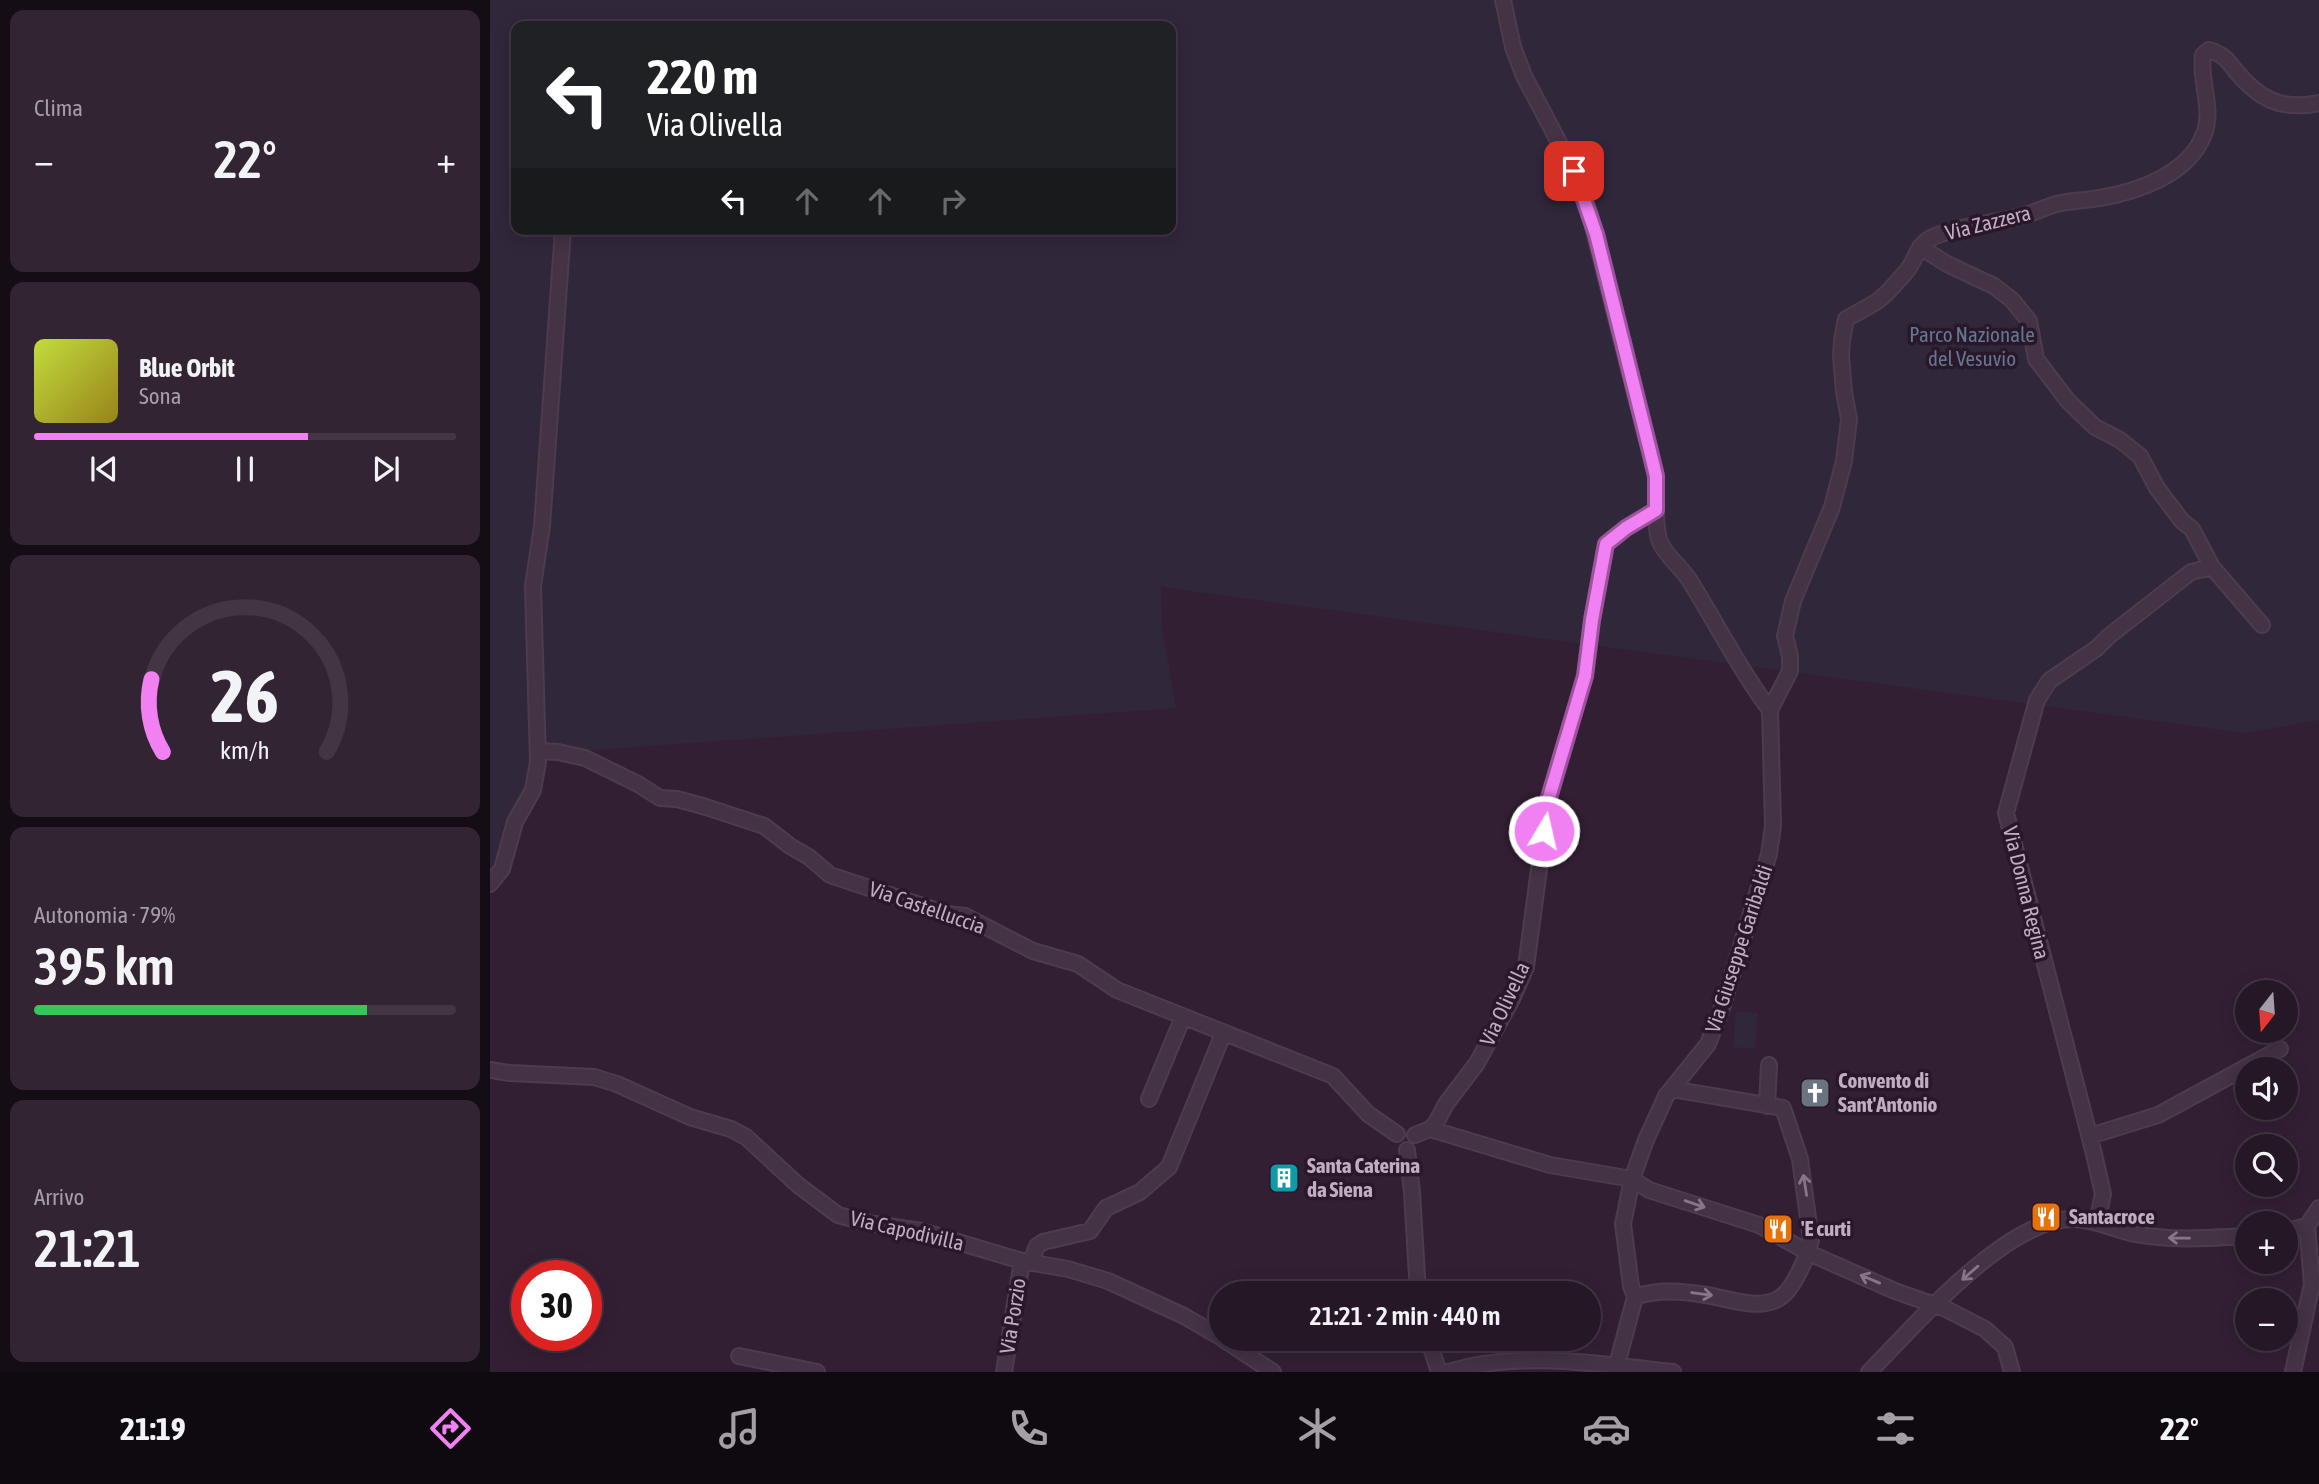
<!DOCTYPE html>
<html lang="it">
<meta charset="utf-8">
<style>
:root{--surface:#261727;--page:#322433;--text:#f1f3f6;--muted:#a49fa7;--line:#423644;--accent:#f180f3}
body{margin:0;font-family:"Asap Condensed",sans-serif;background:var(--page);color:var(--text);height:100vh;display:flex;flex-direction:column;font-size:26px;white-space:nowrap}
*{box-sizing:border-box;margin:0}
p{font-size:23px;color:var(--muted)}
.icon{flex:none;width:38px;height:38px;fill:none;stroke:currentColor;stroke-width:2;stroke-linecap:round;stroke-linejoin:round}
.map{position:relative;flex:1;overflow:hidden}
.drawer{display:flex;flex-direction:column;gap:10px;padding:10px;background:#150d15;width:490px}
.drawer>*{flex:none}
.banner{position:absolute;left:21px;top:21px;width:665px;height:214px;border-radius:14px;box-shadow:0 4px 18px #0003,0 0 0 2px var(--line);background:#202124;color:#fff;overflow:hidden}
.needle{width:46px;rotate:197deg}
.buttons{position:absolute;left:1745px;top:980px;display:grid;gap:14px}
.buttons a{display:grid;place-items:center;width:63px;height:63px;border-radius:50%;background:var(--surface);box-shadow:0 4px 18px #0003,0 0 0 2px var(--line);font-size:35px}
.speed{position:absolute;left:21px;top:1260px;display:flex;gap:14px;font-size:35px;font-weight:700;text-align:center}
.speed>*{display:grid;place-content:center;width:91px;height:91px;border-radius:50%;background:var(--surface);box-shadow:0 4px 18px #0003,0 0 0 2px var(--line);line-height:1}
.speed .limit{border:10px solid #d22;background:#fff;color:#111}
.pin{position:absolute;display:grid;place-items:center;width:60px;height:60px;color:#fff;margin:-30px;border-radius:14px;box-shadow:0 4px 10px #0006}
.me{position:absolute;width:77px;margin:-38px;rotate:9deg;stroke-linejoin:round;filter:drop-shadow(0 0 5px #0008)}
.turn{display:flex;align-items:center;gap:24px;height:147px;padding:0 21px;font-size:32px}
.turn .icon{width:91px;height:91px;stroke-width:2.5}
.turn b{display:block;font-size:49px;line-height:60px}
.lanes{display:flex;align-items:center;height:66px;padding:0 21px;background:#0003;justify-content:center;gap:35px;direction:ltr}
.lanes .off{opacity:.35}
.big{font-size:52px;font-weight:600;line-height:1.1}
.drawer .tile{flex:1;display:flex;flex-direction:column;justify-content:center;gap:10px;min-width:0;padding:0 24px;border-radius:14px;background:var(--page)}
.drawer .dial{align-items:center;gap:0}
.dial svg{height:182px;overflow:visible;fill:none;stroke:var(--line);stroke-width:7;stroke-linecap:round;text-anchor:middle}
.dial text{fill:var(--text);stroke:none}
.song{display:flex;align-items:center;gap:21px}
.cover{width:84px;height:84px;border-radius:10px;background:linear-gradient(135deg,hsl(70 70% 55%),hsl(50 70% 35%))}
.played{height:7px;border-radius:4px;background:linear-gradient(90deg,var(--accent) 65%,var(--line) 65%)}
.keys{display:flex;justify-content:space-around;direction:ltr}
.heat{display:flex;justify-content:space-between;align-items:center;font-size:38px;direction:ltr}
.charge{height:10px;border-radius:5px;background:linear-gradient(90deg,#34c759 79%,var(--line) 0)}
.trip{position:absolute;left:719px;top:1281px;width:392px;height:70px;border-radius:35px;background:var(--surface);box-shadow:0 4px 18px #0003,0 0 0 2px var(--line);font-weight:600;line-height:70px;text-align:center}
.tabs{display:flex;height:112px;justify-content:space-around;align-items:center;background:#0f0910;color:var(--muted)}
.tabs .icon{width:49px;height:49px}
.tabs .active{color:var(--accent)}
.tabs b{font-size:32px;color:var(--text)}
main{display:flex;flex:1;min-height:0}
.map>svg:first-child{display:block}
.green{fill:#31273b;fill-rule:evenodd}
.lines{fill:none;stroke-linecap:round;stroke-linejoin:round}
.minor-casing{stroke:#4d3c4e;stroke-width:18}
.minor{stroke:#443245;stroke-width:14}
.oneway{stroke:#89758a}
.route-casing{stroke:#9d539e;stroke-width:18}
.route{stroke:#f180f3;stroke-width:12}
.labels{text-anchor:middle;stroke-width:7;stroke-linejoin:round;paint-order:stroke}
.street-label{font-size:21px;fill:#c2acc2;stroke:#281829}
.park-label{font-size:21px;fill:#657791;stroke:#281829}
.poi-label{font-size:21px;font-weight:bold;fill:#c2acc2;stroke:#281829;text-anchor:start}
</style>
<main>
<section class="drawer">
<div class="tile"><p>Clima</p>
<div class="heat"><a>−</a><b class="big">22°</b><a>+</a></div>
</div>
<div class="tile">
<div class="song"><i class="cover"></i><div><b>Blue Orbit</b><p>Sona</p></div></div>
<div class="played"></div>
<div class="keys"><svg class="icon" aria-label="previous" viewBox="0 0 24 24"><path d="M18 5L8 12l10 7zM5 5v14"/></svg><svg class="icon" aria-label="pause" viewBox="0 0 24 24"><path d="M8 5v14M16 5v14"/></svg><svg class="icon" aria-label="next" viewBox="0 0 24 24"><path d="M6 5l10 7-10 7zM19 5v14"/></svg></div>
</div>
<div class="tile dial"><svg viewBox="0 0 100 80">
<path d="M14 69A42 42 0 1 1 86 69"/>
<path d="M14 69A42 42 0 0 1 9 37" stroke="#f180f3"/>
<text x="50" y="56" font-size="32" font-weight="700">26</text>
<text x="50" y="72" font-size="11">km/h</text>
</svg></div>
<div class="tile"><p>Autonomia · 79%</p><b class="big">395 km</b><div class="charge"></div></div>
<div class="tile"><p>Arrivo</p><b class="big">21:21</b></div>
</section>
<div class="map">
<svg width="1829" height="1372" viewBox="0 0 1829 1372">
<rect width="100%" height="100%" fill="#331f34"/>
<path class="green" d="M0,0H1829V720L1755,733L671,587L672,628L686,708L63,753L55,758L0,885ZM26,26H681V229H26Z
M1246,1011L1268,1013L1265,1049L1243,1047Z"/>
<g class="lines">
<g class="minor-casing">
<path id="minor" d="M1430,247L1457,264L1504,286L1522,300L1539,321L1546,359L1578,401L1605,427L1630,440L1650,456L1667,488L1692,521L1702,529L1722,567L1772,625
M1166,510C1166,520 1166,532 1170,542C1176,556 1192,568 1200,581C1227,624 1249,669 1280,710
M1280,710L1300,671V656L1295,636L1303,601L1342,507L1354,461L1359,419L1354,392L1351,356L1352,340L1356,319C1366,313 1379,307 1389,300C1398,293 1407,282 1415,273C1426,262 1426,244 1443,237C1472,225 1502,224 1532,216C1544,213 1555,207 1567,204C1580,200 1595,201 1609,198C1648,192 1699,174 1714,134C1724,108 1709,82 1713,55L1719,50C1732,54 1737,59 1745,70C1769,99 1790,111 1829,103
M48,751L68,752L95,758L148,784L170,798L187,799L216,807L274,826L300,846L319,857L340,875L457,914L475,916L543,951L588,964L627,990L843,1076L878,1114L907,1134
M0,884L12,869L25,822L43,790L48,762L43,586L52,526L73,229
M0,1070L20,1073L104,1077L127,1084L200,1117L241,1129L256,1137L308,1185L348,1215L378,1223L431,1231L532,1261L578,1269L618,1281L694,1316L732,1338
M659,1099L693,1017
M1277,1106L1279,1065
M940,1129L946,1123L956,1104L987,1063L1022,999L1036,967L1058,801L1095,676L1102,620L1116,544L1136,528L1166,510V476L1100,215L1084,171L1034,76L1023,47L1013,0
M925,1135L940,1129L1060,1165L1142,1179L1159,1190L1269,1225L1319,1253L1405,1291L1456,1309L1495,1329L1515,1347L1522,1372
M1600,1136L1668,1115L1790,1049
M917,1150L922,1192L928,1293
M1607,1222L1613,1194L1604,1154L1516,813L1547,700L1559,681L1607,648L1619,636L1701,572L1722,567
M1817,1226L1829,1208
M1796,1231L1817,1226
M1145,1297C1168,1289 1192,1291 1216,1295C1238,1298 1270,1312 1291,1297C1304,1288 1318,1255 1321,1240L1310,1159L1293,1108L1182,1089
M733,1339L783,1372
M938,1339L949,1372
M249,1356L327,1372
M514,1372L532,1261L542,1259L547,1246L553,1242L600,1231L616,1208L650,1192L679,1167L733,1034
M958,1372C1031,1350 1108,1364 1183,1372
M1125,1372L1145,1297L1141,1286L1133,1224L1142,1179L1156,1140L1176,1096L1218,1044L1233,1005L1279,854L1283,826L1280,710
M1379,1372C1425,1326 1516,1218 1583,1219C1605,1219 1625,1230 1645,1234C1682,1241 1720,1238 1757,1236
M1803,1372L1822,1284L1817,1226"/>
</g>
<use href="#minor" class="minor"/>
</g>
<defs><path id="oneway-shaft" d="M-6 0H5M1.5-3L5.5 0L1.5 3" fill="none" stroke-width="1.6" stroke-linecap="round" stroke-linejoin="round" transform="scale(1.75)"/></defs>
<g class="oneway">
<use href="#oneway-shaft" transform="translate(1315 1185) rotate(-99)"/>
<use href="#oneway-shaft" transform="translate(1205 1204) rotate(19)"/>
<use href="#oneway-shaft" transform="translate(1689 1238) rotate(-179)"/>
<use href="#oneway-shaft" transform="translate(1480 1273) rotate(139)"/>
<use href="#oneway-shaft" transform="translate(1380 1279) rotate(-157)"/>
<use href="#oneway-shaft" transform="translate(1212 1294) rotate(8)"/>
</g>
<g class="lines">
<g class="route-casing">
<path id="route" d="M1054,831L1058,801L1095,676L1102,620L1116,544L1136,528L1166,510V476L1160,451L1106,234L1084,171"/>
</g>
<use href="#route" class="route"/>
</g>
<defs>
<g id="church-square" transform="scale(1.575)"><rect x="-9" y="-9" width="18" height="18" rx="4" fill="#6b7280" stroke="#281829"/><path d="M-1.2-6h2.4v3.5h3.3v2.4h-3.3V6h-2.4V-.1h-3.3v-2.4h3.3Z" fill="#fff"/></g>
<g id="building-square" transform="scale(1.575)"><rect x="-9" y="-9" width="18" height="18" rx="4" fill="#0f9aa8" stroke="#281829"/><path d="M-4-6H4V6H1V3H-1V6H-4ZM-2.5-4.3h1.7v1.8h-1.7ZM.8-4.3h1.7v1.8H.8ZM-2.5-1h1.7V.8h-1.7ZM.8-1h1.7V.8H.8Z" fill="#fff"/></g>
<g id="restaurant-square" transform="scale(1.575)"><rect x="-9" y="-9" width="18" height="18" rx="4" fill="#e8710a" stroke="#281829"/><path d="M-5-6h1v4h1v-4h1v4h1v-4h1v5L-1.5 .5V6h-2V.5L-5-1ZM5-6V6H3V1.5H1.5Q1.5-4 5-6Z" fill="#fff"/></g>
</defs>
<g fill-rule="evenodd">
<use href="#church-square" x="1325" y="1093"/>
<use href="#building-square" x="794" y="1178"/>
<use href="#restaurant-square" x="1556" y="1217"/>
<use href="#restaurant-square" x="1288" y="1229"/>
</g>
<g class="labels">
<g class="street-label">
<text transform="translate(1498 223) rotate(-14)" y="7">Via Zazzera</text>
<text transform="translate(1536 893) rotate(76)" y="7">Via Donna Regina</text>
<text transform="translate(437 908) rotate(19)" y="7">Via Castelluccia</text>
<text transform="translate(1249 949) rotate(-72)" y="7">Via Giuseppe Garibaldi</text>
<text transform="translate(1015 1004) rotate(-65)" y="7">Via Olivella</text>
<text transform="translate(417 1231) rotate(13)" y="7">Via Capodivilla</text>
<text transform="translate(523 1316) rotate(-81)" y="7">Via Porzio</text>
</g>
<g class="park-label">
<text x="1482" y="342">Parco Nazionale<tspan x="1482" dy="24">del Vesuvio</tspan></text>
</g>
<g class="poi-label">
<text x="1348" y="1088">Convento di<tspan x="1348" dy="24">Sant'Antonio</tspan></text>
<text x="817" y="1173">Santa Caterina<tspan x="817" dy="24">da Siena</tspan></text>
<text x="1579" y="1224">Santacroce</text>
<text x="1311" y="1236">'E curti</text>
</g>
</g>
</svg>
<div class="buttons">
<a><svg class="needle" viewBox="-14 -14 28 28"><path d="M0-13l5 13h-10z" fill="#e53935"/><path d="M0 13l5-13h-10z" fill="#a49fa7"/></svg></a>
<a><svg class="icon" aria-label="sound" viewBox="0 0 24 24"><path d="M4 9h4l5-4v14l-5-4H4zM17 9q2 3 0 6"/></svg></a>
<a><svg class="icon" aria-label="search" viewBox="0 0 24 24"><circle cx="10" cy="10" r="6"/><path d="M15 15l6 6"/></svg></a>
<a>+</a>
<a>−</a>
</div>
<div class="speed"><div class="limit">30</div></div>
<div class="pin" style="left:1084px;top:171px;background:#d93025"><svg class="icon" aria-label="arrive" viewBox="0 0 24 24"><path d="M6 21V4h12l-3 4 3 4H6"/></svg></div>
<svg class="me" style="left:1054px;top:831px" viewBox="-20 -20 40 40"><circle r="17" fill="#f180f3" stroke="#fff" stroke-width="3"/><path d="M0-11L8 9 0 5-8 9z" fill="#fff"/></svg>
<div class="trip">21:21 · 2 min · 440 m</div>
<div class="banner">
<div class="turn"><svg class="icon" aria-label="left" viewBox="0 0 24 24"><path d="M17 20v-9H6M10 6l-5 5 5 5"/></svg><div><b>220 m</b>Via Olivella</div></div>
<div class="lanes"><svg class="icon" aria-label="left" viewBox="0 0 24 24"><path d="M17 20v-9H6M10 6l-5 5 5 5"/></svg><svg class="icon off" aria-label="ahead" viewBox="0 0 24 24"><path d="M12 20V5M6 11l6-6 6 6"/></svg><svg class="icon off" aria-label="ahead" viewBox="0 0 24 24"><path d="M12 20V5M6 11l6-6 6 6"/></svg><svg class="icon off" aria-label="right" viewBox="0 0 24 24"><path d="M7 20v-9h11M14 6l5 5-5 5"/></svg></div>
</div>
</div>
</main>
<nav class="tabs">
<b>21:19</b>
<svg class="icon active" aria-label="directions" viewBox="0 0 24 24"><path d="M12 3l9 9-9 9-9-9zM9 14v-3h6M13 9l2 2-2 2"/></svg>
<svg class="icon" aria-label="music" viewBox="0 0 24 24"><path d="M9 18V5l10-2v13"/><circle cx="6" cy="18" r="3"/><circle cx="16" cy="16" r="3"/></svg>
<svg class="icon" aria-label="phone" viewBox="0 0 24 24"><path d="M5 4h4l2 5-3 2q2 4 5 5l2-3 5 2v4C11 20 4 13 5 4z"/></svg>
<svg class="icon" aria-label="climate" viewBox="0 0 24 24"><path d="M12 3v18M4 7l16 10M4 17L20 7"/></svg>
<svg class="icon" aria-label="car" viewBox="0 0 24 24"><path d="M5 17H2v-5l4-1 3-4h7l3 4 3 1v5h-3M9 17h6M6 11h13"/><circle cx="7" cy="17" r="2"/><circle cx="17" cy="17" r="2"/></svg>
<svg class="icon" aria-label="filters" viewBox="0 0 24 24"><path d="M4 7h16M4 17h16"/><circle cx="9" cy="7" r="2"/><circle cx="15" cy="17" r="2"/></svg>
<b>22°</b>
</nav>
